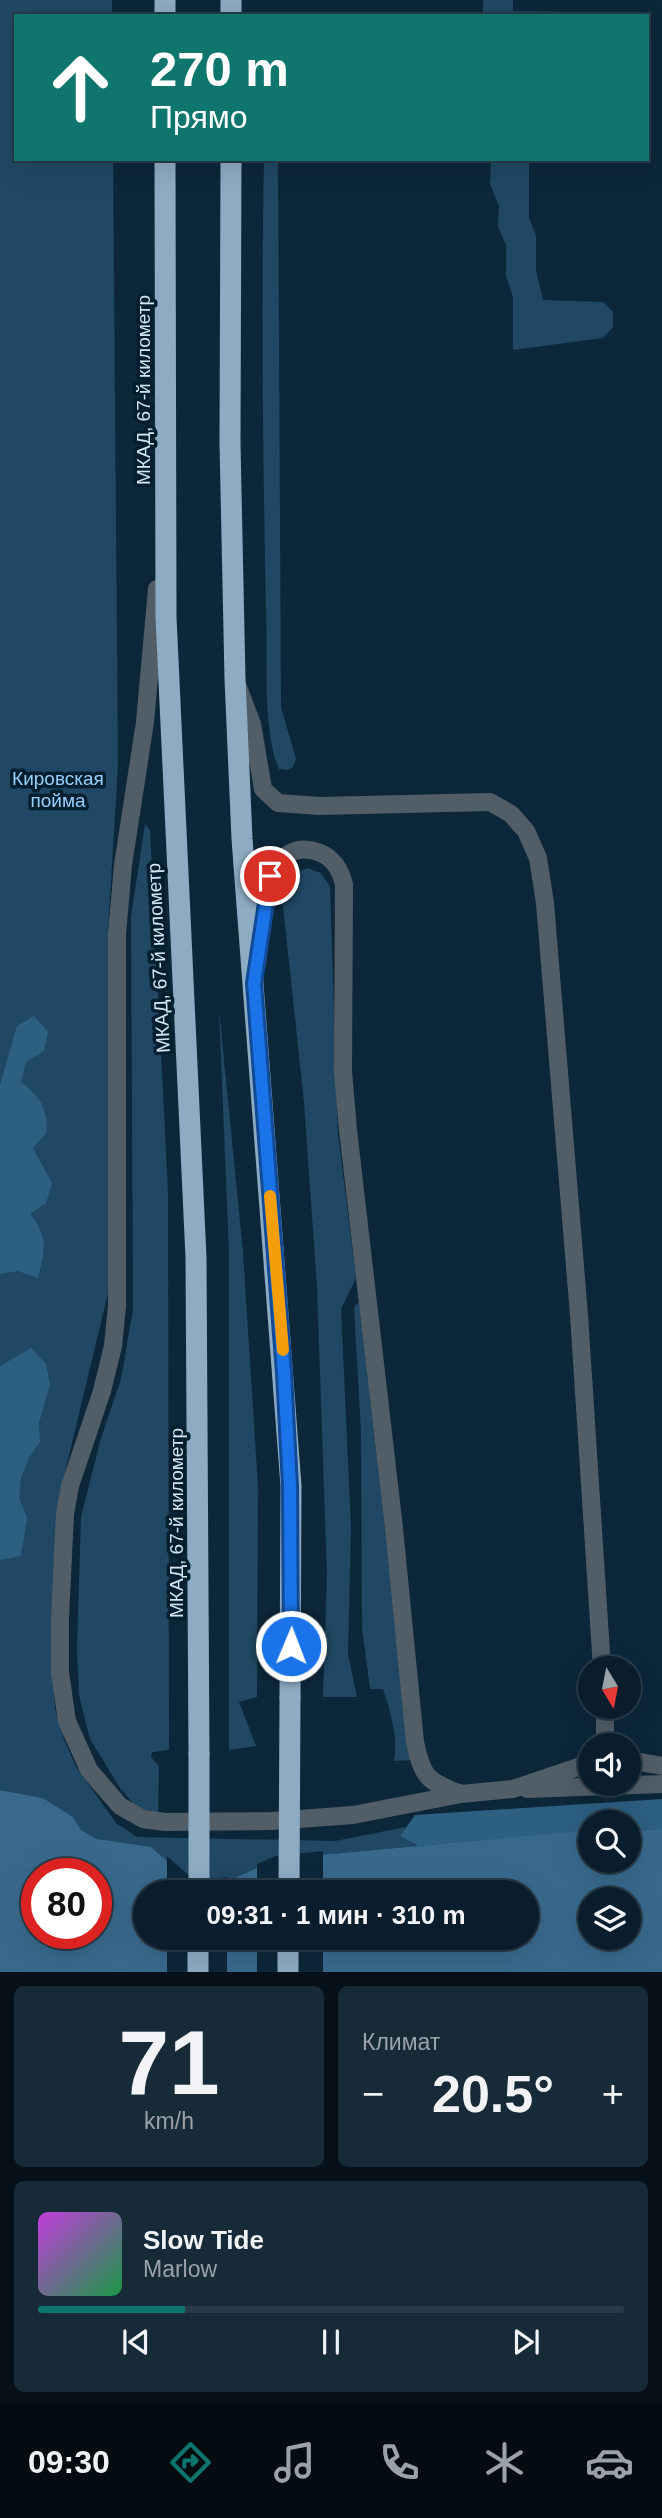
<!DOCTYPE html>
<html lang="ru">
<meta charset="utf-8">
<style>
:root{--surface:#091d2c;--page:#172a38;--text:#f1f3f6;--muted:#99a2a9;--line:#293b48;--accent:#0f766e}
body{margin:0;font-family:Arial,sans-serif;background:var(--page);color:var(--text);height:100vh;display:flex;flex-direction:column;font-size:26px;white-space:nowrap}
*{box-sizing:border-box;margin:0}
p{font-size:23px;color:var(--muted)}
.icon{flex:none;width:38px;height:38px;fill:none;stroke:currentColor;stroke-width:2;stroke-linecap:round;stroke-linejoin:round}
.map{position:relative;height:1972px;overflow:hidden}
.side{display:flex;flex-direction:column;gap:14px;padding:14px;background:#051018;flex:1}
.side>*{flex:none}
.banner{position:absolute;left:14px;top:14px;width:635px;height:147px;border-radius:0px;box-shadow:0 7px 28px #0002,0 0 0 2px var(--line);background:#0f766e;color:#fff;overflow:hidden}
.needle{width:46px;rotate:170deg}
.tools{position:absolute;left:578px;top:1656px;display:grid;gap:14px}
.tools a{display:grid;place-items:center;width:63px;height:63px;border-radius:50%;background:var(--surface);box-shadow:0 7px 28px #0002,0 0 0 2px var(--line);font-size:35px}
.speed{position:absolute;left:21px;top:1858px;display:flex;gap:14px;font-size:35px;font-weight:700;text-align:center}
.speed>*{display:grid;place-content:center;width:91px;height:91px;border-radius:50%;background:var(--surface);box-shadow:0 7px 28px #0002,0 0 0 2px var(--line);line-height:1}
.speed .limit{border:10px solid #d22;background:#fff;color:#111}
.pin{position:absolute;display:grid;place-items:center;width:60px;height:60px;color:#fff;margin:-30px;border:4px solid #fff;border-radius:50%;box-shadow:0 2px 7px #0007}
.me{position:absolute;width:77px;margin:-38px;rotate:1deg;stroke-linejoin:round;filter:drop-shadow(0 0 5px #0008)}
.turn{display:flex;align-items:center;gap:24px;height:147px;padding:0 21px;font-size:32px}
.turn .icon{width:91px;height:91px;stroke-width:2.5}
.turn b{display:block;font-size:49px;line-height:60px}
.big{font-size:52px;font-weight:600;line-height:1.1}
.side .card{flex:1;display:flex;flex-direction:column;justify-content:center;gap:10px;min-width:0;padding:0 24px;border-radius:10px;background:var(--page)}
.side .dial{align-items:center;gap:0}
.dial b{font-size:91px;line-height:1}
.song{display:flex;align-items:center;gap:21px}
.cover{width:84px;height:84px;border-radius:10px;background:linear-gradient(135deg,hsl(290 70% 55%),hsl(140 70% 35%))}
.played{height:7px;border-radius:4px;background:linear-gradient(90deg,var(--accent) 25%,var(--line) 25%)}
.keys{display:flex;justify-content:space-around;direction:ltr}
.heat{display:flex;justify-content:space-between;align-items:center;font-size:38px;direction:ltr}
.side .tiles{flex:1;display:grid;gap:14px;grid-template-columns:1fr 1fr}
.card:last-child{grid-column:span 2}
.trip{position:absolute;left:133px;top:1880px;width:406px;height:70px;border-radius:35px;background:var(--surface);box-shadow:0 7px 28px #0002,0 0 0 2px var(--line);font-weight:600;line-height:70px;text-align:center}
.tab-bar{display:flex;height:112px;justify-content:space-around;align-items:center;background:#040c12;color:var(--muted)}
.tab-bar .icon{width:49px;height:49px}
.tab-bar .current{color:var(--accent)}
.tab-bar b{font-size:32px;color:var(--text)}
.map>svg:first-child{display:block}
.green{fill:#204864}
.forest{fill:#2d5f81}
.water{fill:#38698c;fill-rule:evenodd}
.pier{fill:#0c273a}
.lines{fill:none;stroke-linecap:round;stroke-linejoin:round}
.minor{stroke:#515d67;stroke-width:18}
.highway{stroke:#8dabc3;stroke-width:21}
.highway-bridge{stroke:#8dabc3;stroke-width:21}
.route-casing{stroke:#114b97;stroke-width:18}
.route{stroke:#1a73e8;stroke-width:12}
.slow{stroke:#f59e0b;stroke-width:12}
.labels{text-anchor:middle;stroke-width:7;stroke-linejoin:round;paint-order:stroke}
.street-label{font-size:19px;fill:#d4e4f0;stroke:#031e2f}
.park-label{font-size:19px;fill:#95d0fb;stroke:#031e2f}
</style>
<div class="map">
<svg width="662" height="1972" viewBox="0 0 662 1972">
<rect width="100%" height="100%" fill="#0c273a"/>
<path class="green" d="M0,0H112V16H16V159H113L118,765L108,931L112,1223L109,1289L60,1493L51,1616L55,1709L64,1739L75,1765L116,1823L137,1837L335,1841L406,1827L400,1836L418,1846L276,1859L228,1881L194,1885L120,1844L97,1839L81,1830L73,1817L43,1798L0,1790Z
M483,0H513V11L567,12V16H483Z
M264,159H278L281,707L296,759L293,767L287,770L279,769C262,731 268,654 266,611C263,460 261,310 264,159Z
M491,159H529V218L536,236V270L543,300L603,302L613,312V327L603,338L513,350V297L506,276V245L498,227L499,206L490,184Z
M145,824L150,830L168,1193L169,1750L152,1752L151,1757L159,1766L158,1814L136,1807L120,1788L90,1739L79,1695L77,1649L81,1517L101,1438L121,1379L133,1309L131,917Z
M307,868L321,873L330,887L338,1134L356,1278L341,1309L351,1526L348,1654L357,1697H323L327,1575L317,1287L304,1102L283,906C285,888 289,875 307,868Z
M219,1009L243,1252L258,1487L257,1697L239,1702L256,1746L229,1750V1252Z
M359,1302L412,1760L394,1761C398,1735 391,1714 383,1689H370L362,1628L361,1432L354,1307Z"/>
<path class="forest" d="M34,1016L48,1032L44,1051L26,1062L21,1082C40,1097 47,1107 47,1132L33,1148L52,1183L46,1203L30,1214C49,1238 45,1249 38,1278L18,1271L0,1274V1085L17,1026Z
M31,1348L46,1364L50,1384L39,1423L40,1442L29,1458L21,1478L19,1498L27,1517L21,1556L0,1560V1366Z
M662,1799V1829L628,1830V1822H590V1831L418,1846L400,1836L415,1815Z"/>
<path class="water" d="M0,1790L43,1798L73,1817L81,1830L97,1839L151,1847L194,1885L228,1881L276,1859L571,1832L590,1831V1860H628V1830L662,1829V1972H0ZM37,1874H96V1934H37ZM145,1892H527V1937H145ZM590,1899H628V1937H590Z"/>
<path class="pier" d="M323,1851V1892H257V1864L275,1856Z
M167,1856L195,1881L227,1877V1892H167Z
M167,1937H227V1972H167Z
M257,1937H323V1972H257Z"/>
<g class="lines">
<path class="minor" d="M157,589L145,722L123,865L117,934V1306L113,1346L102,1391L70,1486L65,1514L60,1618V1672L67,1721L89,1770L120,1806L143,1819L165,1822L272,1821L353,1815L461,1794L513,1789L590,1763
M238,687L252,724L263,789L278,803L320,806L490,802L511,814L526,831L538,858L545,903L579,1315L602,1668
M257,964C262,929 261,833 318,852C333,857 341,871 344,885L343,1071L348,1130L394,1528L415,1742C422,1777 428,1782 461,1794
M605,1706V1745
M628,1760L662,1766
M527,1789L662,1784"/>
<path class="highway" d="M165,16V0
M231,16V0
M165,159L166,617L196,1257L199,1754
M231,159L230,443L235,679L242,839L291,1486L290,1697
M198,1972V1937
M288,1972V1937"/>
<path class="highway-bridge" d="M199,1892V1754
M289,1892L290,1697"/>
</g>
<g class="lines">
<g class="route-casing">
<path id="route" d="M270,876L254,983L284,1373L290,1486L291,1646"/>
</g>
<use href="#route" class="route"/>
<path class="slow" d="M270,1196L283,1350"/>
</g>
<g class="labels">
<g class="street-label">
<text transform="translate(143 390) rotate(-90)" y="7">МКАД, 67-й километр</text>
<text transform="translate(158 958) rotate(-93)" y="7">МКАД, 67-й километр</text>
<text transform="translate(176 1523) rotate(-90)" y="7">МКАД, 67-й километр</text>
</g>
<g class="park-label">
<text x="58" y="785">Кировская<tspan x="58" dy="22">пойма</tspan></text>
</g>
</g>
</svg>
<div class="tools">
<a><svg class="needle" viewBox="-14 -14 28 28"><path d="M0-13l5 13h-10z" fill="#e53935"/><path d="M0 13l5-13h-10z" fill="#99a2a9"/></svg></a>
<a><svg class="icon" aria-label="sound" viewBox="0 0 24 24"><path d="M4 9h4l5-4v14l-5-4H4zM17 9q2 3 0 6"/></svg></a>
<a><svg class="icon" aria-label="search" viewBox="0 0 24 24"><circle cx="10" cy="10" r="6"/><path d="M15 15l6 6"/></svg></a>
<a><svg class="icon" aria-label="layers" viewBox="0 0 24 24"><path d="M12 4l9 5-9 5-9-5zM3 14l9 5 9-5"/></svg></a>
</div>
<div class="speed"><div class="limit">80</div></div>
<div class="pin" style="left:270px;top:876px;background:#d93025"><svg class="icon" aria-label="arrive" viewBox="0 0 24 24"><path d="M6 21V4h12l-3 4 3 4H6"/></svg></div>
<svg class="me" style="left:291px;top:1646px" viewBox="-20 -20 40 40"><circle r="17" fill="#1a73e8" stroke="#fff" stroke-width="3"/><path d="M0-11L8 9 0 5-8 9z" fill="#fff"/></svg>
<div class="trip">09:31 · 1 мин · 310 m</div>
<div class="banner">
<div class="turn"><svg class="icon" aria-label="ahead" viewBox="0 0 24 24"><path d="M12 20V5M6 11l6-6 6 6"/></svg><div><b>270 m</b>Прямо</div></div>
</div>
</div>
<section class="side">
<div class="tiles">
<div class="card dial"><b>71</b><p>km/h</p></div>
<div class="card"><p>Климат</p>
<div class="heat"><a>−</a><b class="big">20.5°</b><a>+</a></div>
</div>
<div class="card">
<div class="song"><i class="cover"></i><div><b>Slow Tide</b><p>Marlow</p></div></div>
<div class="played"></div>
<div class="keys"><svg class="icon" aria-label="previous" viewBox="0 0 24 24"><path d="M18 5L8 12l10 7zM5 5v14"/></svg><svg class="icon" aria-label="pause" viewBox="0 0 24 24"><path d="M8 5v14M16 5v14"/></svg><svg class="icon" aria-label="next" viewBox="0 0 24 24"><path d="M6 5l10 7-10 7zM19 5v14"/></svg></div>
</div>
</div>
</section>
<nav class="tab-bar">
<b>09:30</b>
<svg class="icon current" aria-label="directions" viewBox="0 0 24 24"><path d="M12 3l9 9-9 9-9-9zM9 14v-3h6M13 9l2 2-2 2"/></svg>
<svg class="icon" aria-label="music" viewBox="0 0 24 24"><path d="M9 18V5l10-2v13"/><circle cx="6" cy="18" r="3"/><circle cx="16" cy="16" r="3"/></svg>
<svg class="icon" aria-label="phone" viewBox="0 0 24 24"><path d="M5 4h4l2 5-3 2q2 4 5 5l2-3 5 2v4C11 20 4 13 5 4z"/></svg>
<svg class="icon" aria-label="climate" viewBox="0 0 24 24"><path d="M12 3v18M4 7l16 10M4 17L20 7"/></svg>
<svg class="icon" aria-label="car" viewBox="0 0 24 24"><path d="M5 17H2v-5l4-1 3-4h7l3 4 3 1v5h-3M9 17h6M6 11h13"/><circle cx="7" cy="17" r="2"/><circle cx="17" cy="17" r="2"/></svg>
</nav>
